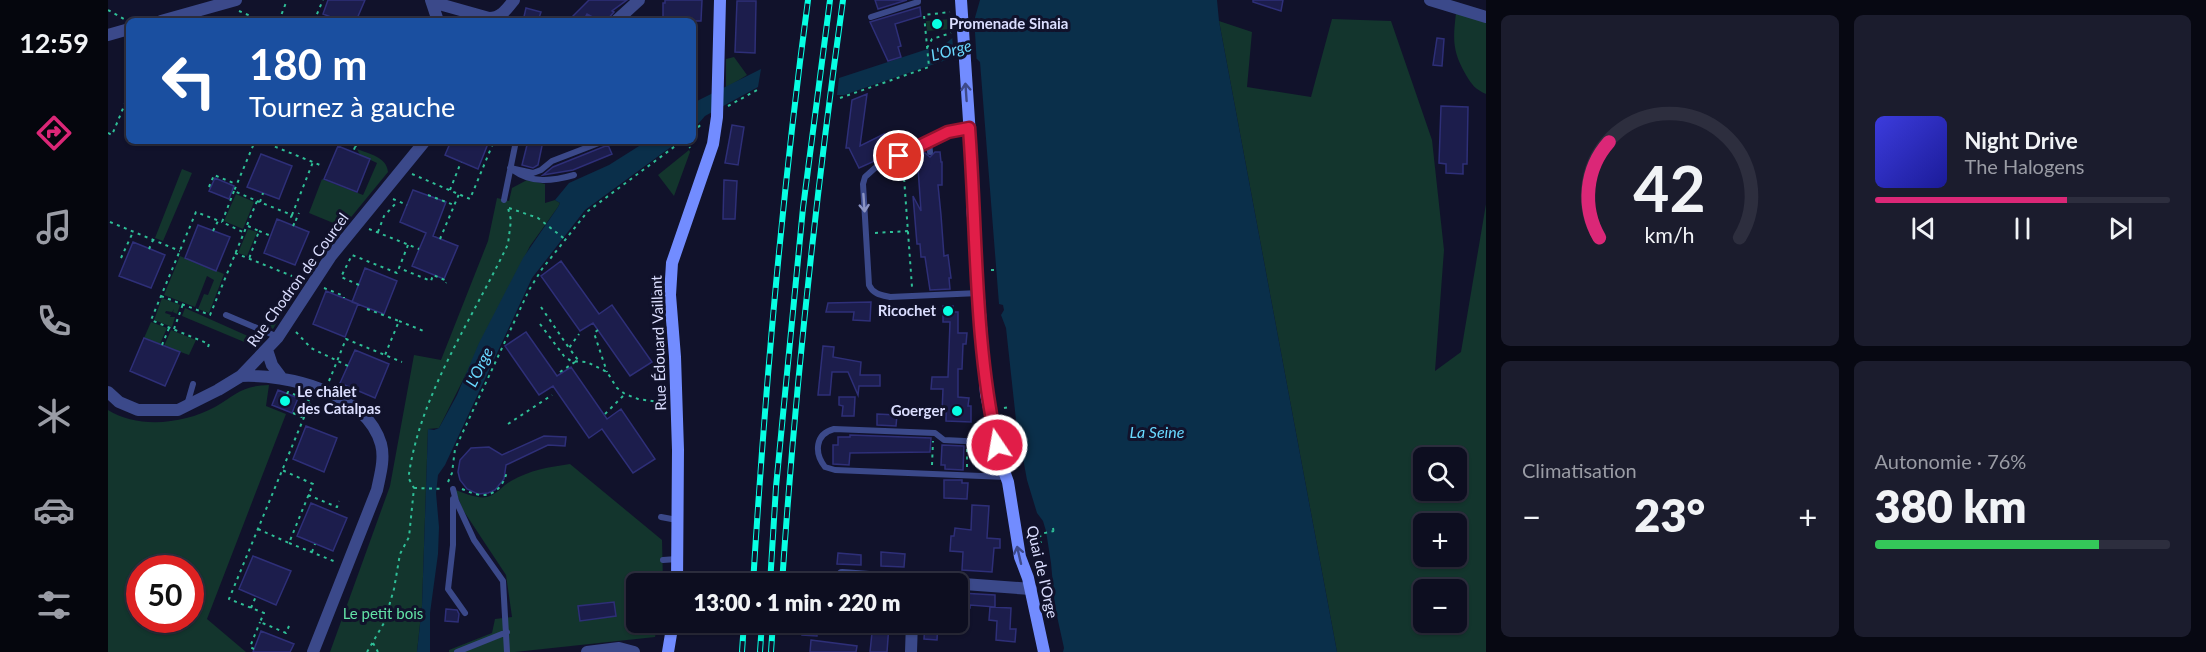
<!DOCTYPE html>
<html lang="fr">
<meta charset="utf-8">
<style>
:root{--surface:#0d0e20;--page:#1b1c2d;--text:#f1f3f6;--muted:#9a9ca5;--line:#2d2e3e;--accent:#db2777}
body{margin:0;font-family:Lato,sans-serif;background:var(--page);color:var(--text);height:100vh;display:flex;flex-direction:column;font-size:22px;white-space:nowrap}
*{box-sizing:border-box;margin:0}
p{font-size:20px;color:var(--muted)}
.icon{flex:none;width:33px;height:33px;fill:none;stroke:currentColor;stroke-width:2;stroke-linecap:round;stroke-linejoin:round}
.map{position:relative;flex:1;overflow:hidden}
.panel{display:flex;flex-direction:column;gap:15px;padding:15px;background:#070812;width:720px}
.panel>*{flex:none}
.top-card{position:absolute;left:18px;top:18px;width:570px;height:126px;border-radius:9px;box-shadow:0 2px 4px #0004,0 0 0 2px var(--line);background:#1a4fa0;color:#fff;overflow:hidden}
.tools{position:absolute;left:1305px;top:447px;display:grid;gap:12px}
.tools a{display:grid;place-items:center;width:54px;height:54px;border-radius:9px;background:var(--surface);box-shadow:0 2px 4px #0004,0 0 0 2px var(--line);font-size:30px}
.speed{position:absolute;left:18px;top:555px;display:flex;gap:12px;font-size:30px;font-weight:700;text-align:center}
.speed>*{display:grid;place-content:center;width:78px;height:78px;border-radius:50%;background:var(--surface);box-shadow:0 2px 4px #0004,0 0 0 2px var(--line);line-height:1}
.speed .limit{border:9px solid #d22;background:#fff;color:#111}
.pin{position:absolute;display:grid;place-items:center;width:51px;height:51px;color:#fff;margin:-26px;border:3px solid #fff;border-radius:50%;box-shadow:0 2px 6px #0007}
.me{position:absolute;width:66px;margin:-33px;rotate:348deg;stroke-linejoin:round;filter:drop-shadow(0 0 4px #0008)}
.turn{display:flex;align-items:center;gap:21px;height:126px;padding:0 24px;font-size:27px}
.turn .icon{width:78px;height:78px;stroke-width:2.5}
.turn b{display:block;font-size:42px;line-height:51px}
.big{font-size:45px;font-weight:800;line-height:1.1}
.panel .card{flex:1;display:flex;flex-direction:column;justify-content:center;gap:9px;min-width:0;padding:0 21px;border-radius:9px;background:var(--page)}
.panel .dial{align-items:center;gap:0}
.dial svg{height:156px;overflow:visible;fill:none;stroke:var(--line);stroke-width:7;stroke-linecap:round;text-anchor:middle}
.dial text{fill:var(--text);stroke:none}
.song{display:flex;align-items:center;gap:18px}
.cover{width:72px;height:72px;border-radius:9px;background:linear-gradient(135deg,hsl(240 70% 55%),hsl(240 70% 35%))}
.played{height:6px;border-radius:3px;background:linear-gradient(90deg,var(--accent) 65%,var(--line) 65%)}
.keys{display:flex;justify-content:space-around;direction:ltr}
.heat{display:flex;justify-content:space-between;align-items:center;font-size:33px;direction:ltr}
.charge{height:9px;border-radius:4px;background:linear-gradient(90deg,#34c759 76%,var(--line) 0)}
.panel .tiles{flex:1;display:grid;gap:15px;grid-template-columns:repeat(2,1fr)}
.trip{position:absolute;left:518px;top:573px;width:342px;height:60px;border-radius:9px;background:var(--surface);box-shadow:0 2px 4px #0004,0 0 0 2px var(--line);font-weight:800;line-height:60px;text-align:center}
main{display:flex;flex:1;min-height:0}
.menu{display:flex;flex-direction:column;width:108px;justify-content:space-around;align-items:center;background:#05060d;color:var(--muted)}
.menu .icon{width:42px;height:42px}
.menu .selected{color:var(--accent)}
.menu b{font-size:27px;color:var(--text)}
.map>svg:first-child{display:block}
.green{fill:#13352d;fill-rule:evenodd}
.water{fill:#0a2f4a}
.pier{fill:#11122b}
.building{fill:#1c1d4c;stroke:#2e2f78;stroke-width:1.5}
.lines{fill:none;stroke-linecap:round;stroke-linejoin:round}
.path{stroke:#2fbf97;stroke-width:2;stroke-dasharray:3 4.5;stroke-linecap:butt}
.lane{stroke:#3b498a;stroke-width:6}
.street{stroke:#3b498a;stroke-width:12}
.secondary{stroke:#728cff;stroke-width:12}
.rail-casing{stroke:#07ffe3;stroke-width:6}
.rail{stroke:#11122b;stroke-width:4;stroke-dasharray:11;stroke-linecap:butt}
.oneway{stroke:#3d498a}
.oneway2{stroke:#8b94c4}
.route-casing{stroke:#92132f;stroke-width:15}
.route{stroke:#e11d48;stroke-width:10}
.poi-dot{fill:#07ffe3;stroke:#11122b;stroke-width:2}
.labels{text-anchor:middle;stroke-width:6;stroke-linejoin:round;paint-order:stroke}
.poi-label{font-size:15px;font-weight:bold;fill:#dbdeff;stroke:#11122b;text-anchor:start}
.street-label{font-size:15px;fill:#dbdeff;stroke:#11122b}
.park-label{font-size:15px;fill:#63e2a7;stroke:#11122b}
.water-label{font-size:16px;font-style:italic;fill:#69d9ff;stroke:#11122b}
</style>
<main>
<nav class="menu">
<b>12:59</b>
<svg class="icon selected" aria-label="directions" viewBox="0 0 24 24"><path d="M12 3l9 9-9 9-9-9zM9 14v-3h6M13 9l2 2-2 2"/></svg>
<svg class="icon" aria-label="music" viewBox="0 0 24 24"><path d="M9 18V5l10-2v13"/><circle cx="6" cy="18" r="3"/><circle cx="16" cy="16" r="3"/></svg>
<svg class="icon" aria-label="phone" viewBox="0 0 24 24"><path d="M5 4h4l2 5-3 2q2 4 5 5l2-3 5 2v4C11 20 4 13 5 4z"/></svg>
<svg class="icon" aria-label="climate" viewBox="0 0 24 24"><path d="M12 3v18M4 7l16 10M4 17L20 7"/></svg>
<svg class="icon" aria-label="car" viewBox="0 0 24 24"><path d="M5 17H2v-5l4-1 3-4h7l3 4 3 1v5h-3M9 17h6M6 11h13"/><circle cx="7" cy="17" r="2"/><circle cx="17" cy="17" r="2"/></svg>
<svg class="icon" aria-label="filters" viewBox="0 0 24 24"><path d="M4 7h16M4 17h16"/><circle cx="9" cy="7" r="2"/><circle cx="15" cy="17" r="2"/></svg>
</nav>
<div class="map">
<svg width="1378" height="652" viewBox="0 0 1378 652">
<rect width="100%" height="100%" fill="#11122b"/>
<path class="green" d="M1348,13L1378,22V94C1367,89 1364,85 1358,75C1344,51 1345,39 1348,13Z
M843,19L844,29L819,31L818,21Z
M1224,19L1283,21L1324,140L1336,250L1327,371L1353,352L1378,204V652H1229L1111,21L1144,32L1139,87L1203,97ZM1316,458H1348V490H1316ZM1316,524H1348V556H1316ZM1316,590H1348V622H1316Z
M626,57L639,75L618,88V59Z
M249,149C261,154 279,157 280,172L235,227L201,213L214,179L255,195L256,193L269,163L252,155Z
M581,150L582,152L566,196L550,175Z
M74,169L84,173L55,241L47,238Z
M419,180L437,184V203L447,200L452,203L450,207L422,246L331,428L320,429L314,606L309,652H222L282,486L306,355L333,360L380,241L389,198L401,201L404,188Z
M128,194L146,202L135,229L116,221Z
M140,229L149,232L139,256L130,253Z
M72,256L116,274L101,313L90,309L96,294L100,295L106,280L99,276L87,307L56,295Z
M180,286L190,289L165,329L157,325V319L165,322Z
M54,298L72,305L69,314L65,312L66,309L64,312L58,311L57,313L63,315L62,317H67L64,327L46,320Z
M77,308L142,337L141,344L74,316Z
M43,322L59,328L52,344L36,338Z
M63,330L88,340L81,355L56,346Z
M161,385L158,406L178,414L99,619L138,652H0V410C30,429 76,424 107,407C129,394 133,386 161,385ZM32,568H82V620H32Z
M462,464L554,540L555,583L528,584V622L550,623L547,637L407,652H341V650L384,633L387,619L404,617L398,575L355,510L347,490C357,493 369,499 379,497C390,494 394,486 403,481C422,470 441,467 462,464Z"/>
<path class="water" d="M872,0H1109L1111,21L1229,652H955L956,648L947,607L943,563L938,531L935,521L929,513L919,480L908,420L898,328L893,315L896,310L895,305L891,304L872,62L869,59L844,58L736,95H729L731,78L838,43L866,21Z
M653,69L650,87L597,116L585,130V103Z
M539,141H571L477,210L424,278L337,465L330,475L328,493L331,527L330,554L322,613V652H309L314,606L320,429L326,430L331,428L349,395L371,343L415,258L450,207L452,203L447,200L461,183L501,165Z"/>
<path class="pier" d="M865,15L866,16L869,66L868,62L846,61L844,34L863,19Z"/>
<path class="building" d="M220,0H257L248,21H233L215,14Z
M481,0H519L504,11L506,12L498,21H492L479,14L475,21H460Z
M557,0H594L593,21H555V3H557Z
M767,0H799L770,9Z
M1145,0H1175L1173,11L1145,2Z
M629,1H648L647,53L627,52Z
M812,7L813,16L787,24L793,46L790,47L793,57L780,61L762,22Z
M418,8L433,12L430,21H415Z
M1329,38L1336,39L1334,66L1325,65Z
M759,94L752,146L776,134L773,143L780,155L751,168L741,148H738L744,100Z
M1333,106L1360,107L1359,164H1355V174L1338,173V164L1331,163Z
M624,125L636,127L630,165L617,163Z
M343,141H381L370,169L337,155Z
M420,141H435L430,165L425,168L414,165Z
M500,145L504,154L465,170L435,175L445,167Z
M230,146L262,159L249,192L216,179Z
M827,152H832L833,162H834V185H830L833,215L836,256L840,255L843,278H841L842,289L822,290L817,257H813L812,244H809L805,196L813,211L810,168H813L812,153H817L822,157Z
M153,154L184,166L171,199L139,187Z
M107,178L126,186L121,199L101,191Z
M616,180L629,181L627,219H615Z
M305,190L338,202L325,236L350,246L336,279L304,266L318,233L292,222Z
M169,219L201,232L187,265L156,253Z
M90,225L122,237L108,271L77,258Z
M25,242L57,255L43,288L11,276Z
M453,261L491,314L504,305L544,362L522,376L485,323L472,331L433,276Z
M257,268L289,281L276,314L244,302Z
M218,291L250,304L237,337L205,324Z
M763,302L762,321L745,320L746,312H718L720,303Z
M835,306H845V312H850V333H859L858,344H855L854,369H850V397L861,398L860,406H863V422L838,421V412H834L835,389H823L824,377H840L842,322H835Z
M418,332L449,376L463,367L499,419L513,409L547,459L525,473L494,429L481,438L445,386L431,395L397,346Z
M36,338L72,352L57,386L22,371Z
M715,346L726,347L725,357L753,362L752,375H772V386H751L750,395L740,372H724L722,395H710Z
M247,350L281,364L267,398L232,383Z
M170,390L190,398L184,413L164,405Z
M731,397H747L746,416H734L735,406L731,405Z
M769,414L789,415L788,426L769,425Z
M198,426L229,438L216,472L185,459Z
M742,435L823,438L822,452L742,453L741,465L725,464V445H730V437H742Z
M436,436L458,437L457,446L440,445L398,465L396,479L387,490L380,493L370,494L359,489L352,480L350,472L352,460L363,448L381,447L394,455Z
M834,445L856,446L855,470L837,469V465H833Z
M836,480H854V483H860L859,499L836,498Z
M203,503L239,518L225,551L189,536Z
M864,505L881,506L879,538L892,539V548H886L884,572L854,570L855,552L842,551L843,536H846L847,528L863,530Z
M773,552L797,554L796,567L773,566Z
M730,553L753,555V565L729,564Z
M145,556L183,571L168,605L131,589Z
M853,593L887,595V607L862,605V608H853Z
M506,602L508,616L472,621L470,606Z
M882,607L903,608L902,629H908L907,642L888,640L889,621L881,620Z
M338,609L349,610L351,614L350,622L337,621Z
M695,622H710L709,636L694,635Z
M817,622H830L829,640L816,639Z
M765,623L781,625L779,652H762Z
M153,631L186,644L182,652H145Z
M703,640L749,646L748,652H702Z"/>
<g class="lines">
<path class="path" d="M0,10L16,19
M131,11L154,21
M120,21L122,14
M171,21L179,0
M206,21L215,0
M819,48L824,39L843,33
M732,98L821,67L816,15L842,12
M620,106L649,90
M0,133L4,135L21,94
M585,133L595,122
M153,141L212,165
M233,141L247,147L245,152
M577,141L582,148
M247,147L252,141
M795,164L804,287
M304,174L362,199L386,141
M101,187L106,175L128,184
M342,190L353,162
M126,191L114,222L135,232
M320,195L346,205
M285,199L299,205
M149,201L184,215L183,217L188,220L191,213
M152,202L155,193
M401,208L430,218L458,240
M184,215L205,162
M2,222L72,251
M140,226L151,231L141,259
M185,226L188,220
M261,229L311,249
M105,231L110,221
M151,231L163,236
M270,232L276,216L289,202
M767,233L800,231
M332,239L351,194
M300,245L291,268L323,281L325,275L339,281L338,283
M41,249L45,240
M127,253L184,276
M13,258L25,232
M883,270H889
M251,285L233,277L244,255L289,273L291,268
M216,288L236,296V298
M53,296L102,315L149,201L126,191L147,141
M433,307L461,348
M259,309L291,321L277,355
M291,321L318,332
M432,324L456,356L463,361L479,362L499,372L509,388L517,394L530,399L557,403
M66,329L75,304
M490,330L486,333L499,372
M188,332L203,348L240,366
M54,345L61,328
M100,347L101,344L43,320L88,212L114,222
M452,372L470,360L461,348L471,334
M221,381L238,339L294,362
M179,394L180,392L203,401
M896,408L901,407
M185,413L196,418
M497,414L517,394
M400,424L444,395
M824,465L825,441
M859,467V449
M340,482L344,473L347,449L421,290L434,269L480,211L574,141
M306,488L336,489
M354,489C359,491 363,493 368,494C385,499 397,485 399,470
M200,495L229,507L231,501
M945,528L946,534
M150,529L181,543L205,484L174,470
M181,543L228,562
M923,544L933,542L932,534L946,531
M204,552L207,544
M143,608L148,596
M181,626L178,633L152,622L156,613L121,599L204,398
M265,643L270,652
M146,649L142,647L152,622
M259,652L276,623L286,589L292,554L301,537L306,488L301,479V474C313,392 365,318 400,244L403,220L400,208"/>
<path class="lane" d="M763,17L810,2V0
M861,127L840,132L767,168L757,177L755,184L761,285C765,294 773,295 782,297L871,293
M821,142L822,152
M402,168L425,173L433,170L444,161L496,141
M405,170C424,184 445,181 466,175
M396,200L408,141
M546,295H562
M118,315L170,337
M79,405L85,384
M877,442L836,440L827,433L726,429C707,434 706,453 717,467L727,470L898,477
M345,489L348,501L366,540L395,581L399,652
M345,499V545L340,589L357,613
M553,517L569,520
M555,560L569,559
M349,652L399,632"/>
<path class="street" d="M323,0L330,21
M1322,0L1378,17
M324,2L381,18C393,18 399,9 406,0
M53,21L128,0
M508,21L531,0
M0,35L21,29
M159,350L164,365L173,377
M133,376C179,374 258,392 273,444C277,459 272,475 269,490L205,652
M0,392L11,402L30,410H70L110,390L133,376L170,337L223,256L317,141
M734,575L923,589
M479,652L511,648L526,652
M803,652L804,622"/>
<path class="secondary" d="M853,0L865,181L864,204L878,394L892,460L900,482L912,557L920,578L936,652
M569,584L570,450L567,357L562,295L564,263L605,144L609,117L612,0
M560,652L565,622"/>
<g class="rail-casing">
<path id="rail" d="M645,584C657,389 674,193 700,0
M662,584L668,487L695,208L722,0
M674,584C687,388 708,194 735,0
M634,652L636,622
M652,652L654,622
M663,652L665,622"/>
</g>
<use href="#rail" class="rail"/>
</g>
<defs><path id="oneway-shaft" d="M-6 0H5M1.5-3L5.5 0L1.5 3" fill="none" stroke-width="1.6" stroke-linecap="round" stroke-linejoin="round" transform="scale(1.5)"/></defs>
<g class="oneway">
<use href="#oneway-shaft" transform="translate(858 92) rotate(-94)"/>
<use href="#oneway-shaft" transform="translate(911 555) rotate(-103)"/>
</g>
<use class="oneway2" href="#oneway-shaft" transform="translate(756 203) rotate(86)"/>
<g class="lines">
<g class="route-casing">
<path id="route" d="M791,156L840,132L861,128C869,233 866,341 889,445"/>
</g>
<use href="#route" class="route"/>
</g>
<g class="poi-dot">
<circle cx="829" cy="24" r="6"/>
<circle cx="840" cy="311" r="6"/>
<circle cx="177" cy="401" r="6"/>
<circle cx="849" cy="411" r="6"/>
</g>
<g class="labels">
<g class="poi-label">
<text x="841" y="29">Promenade Sinaia</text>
<text x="828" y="316" text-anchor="end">Ricochet</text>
<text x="189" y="397">Le châlet<tspan x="189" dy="17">des Catalpas</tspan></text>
<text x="837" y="416" text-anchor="end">Goerger</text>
</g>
<g class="street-label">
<text transform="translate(190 280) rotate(-54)" y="5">Rue Chodron de Courcel</text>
<text transform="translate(551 343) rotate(-92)" y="5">Rue Édouard Vaillant</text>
<text transform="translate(934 572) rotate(77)" y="5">Quai de l'Orge</text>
</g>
<g class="park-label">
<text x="275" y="619">Le petit bois</text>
</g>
<g class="water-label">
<text transform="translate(843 50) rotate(-15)" y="6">L'Orge</text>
<text transform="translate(371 367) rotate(-64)" y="6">L'Orge</text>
<text x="1049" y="438">La Seine</text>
</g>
</g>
</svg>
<div class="tools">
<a><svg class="icon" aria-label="search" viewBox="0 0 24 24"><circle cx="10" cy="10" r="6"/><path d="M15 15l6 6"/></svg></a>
<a>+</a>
<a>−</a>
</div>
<div class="speed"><div class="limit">50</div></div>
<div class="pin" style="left:791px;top:156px;background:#d93025"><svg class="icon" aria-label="arrive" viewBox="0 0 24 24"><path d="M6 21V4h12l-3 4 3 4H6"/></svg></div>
<svg class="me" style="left:889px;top:445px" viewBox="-20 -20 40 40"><circle r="17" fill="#e11d48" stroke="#fff" stroke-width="3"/><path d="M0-11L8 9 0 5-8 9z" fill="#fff"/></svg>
<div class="trip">13:00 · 1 min · 220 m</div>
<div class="top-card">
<div class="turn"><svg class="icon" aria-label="left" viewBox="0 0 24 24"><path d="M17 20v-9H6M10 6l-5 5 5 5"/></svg><div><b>180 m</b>Tournez à gauche</div></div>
</div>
</div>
<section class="panel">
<div class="tiles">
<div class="card dial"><svg viewBox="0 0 100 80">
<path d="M14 69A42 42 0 1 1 86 69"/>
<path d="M14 69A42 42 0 0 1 19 20" stroke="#db2777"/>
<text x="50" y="56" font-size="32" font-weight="700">42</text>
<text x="50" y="72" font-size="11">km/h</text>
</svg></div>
<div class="card">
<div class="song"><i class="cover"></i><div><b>Night Drive</b><p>The Halogens</p></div></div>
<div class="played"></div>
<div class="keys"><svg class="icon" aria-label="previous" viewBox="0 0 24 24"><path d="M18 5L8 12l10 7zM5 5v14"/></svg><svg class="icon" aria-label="pause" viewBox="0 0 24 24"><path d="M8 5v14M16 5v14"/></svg><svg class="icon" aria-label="next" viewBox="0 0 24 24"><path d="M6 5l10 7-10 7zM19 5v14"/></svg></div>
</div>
<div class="card"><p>Climatisation</p>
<div class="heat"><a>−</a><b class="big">23°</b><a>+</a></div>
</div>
<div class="card"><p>Autonomie · 76%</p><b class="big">380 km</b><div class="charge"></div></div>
</div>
</section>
</main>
